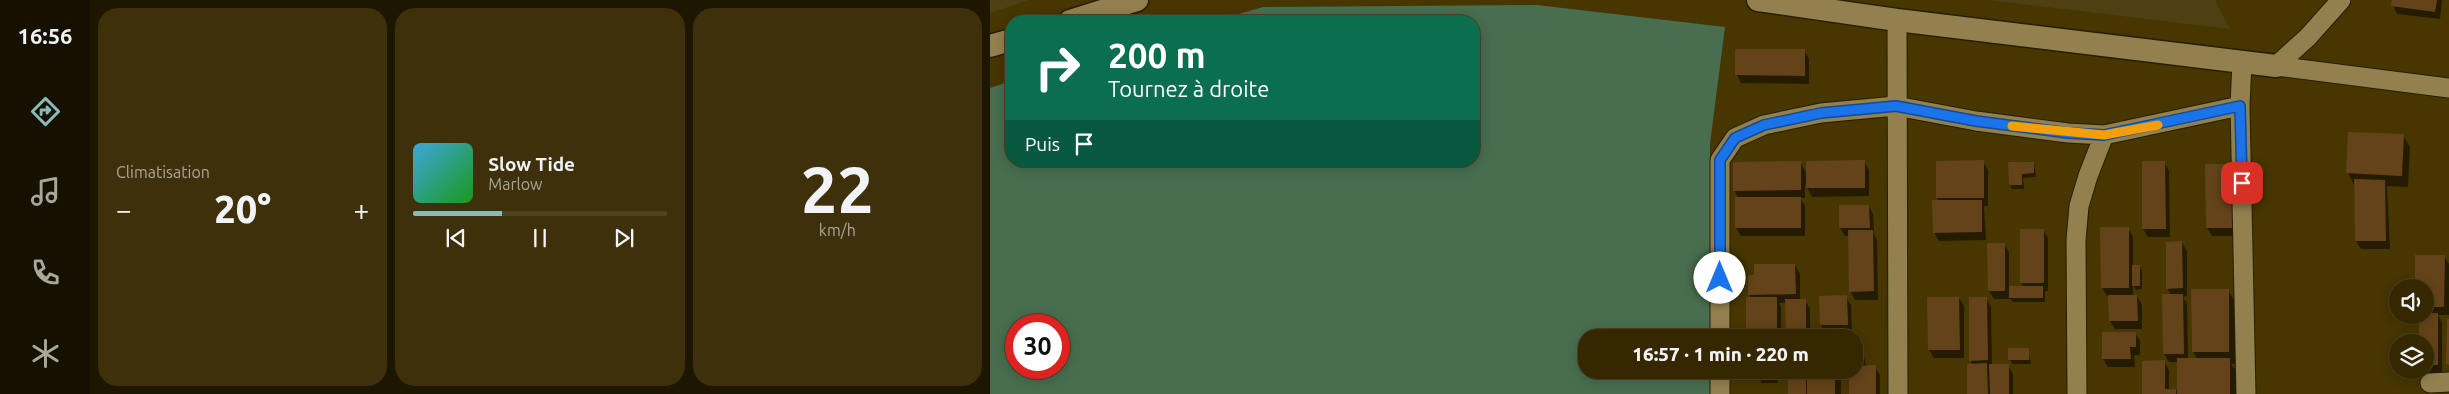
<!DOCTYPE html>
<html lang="fr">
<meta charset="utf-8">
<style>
:root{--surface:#352800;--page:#3d300a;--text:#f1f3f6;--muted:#aaa699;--line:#4f4422;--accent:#8bbbb9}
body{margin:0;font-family:Ubuntu,sans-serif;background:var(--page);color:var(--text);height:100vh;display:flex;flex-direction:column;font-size:19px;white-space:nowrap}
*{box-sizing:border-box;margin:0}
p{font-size:16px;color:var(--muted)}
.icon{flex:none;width:28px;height:28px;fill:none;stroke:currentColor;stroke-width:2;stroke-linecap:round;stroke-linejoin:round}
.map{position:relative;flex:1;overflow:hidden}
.drawer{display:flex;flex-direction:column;gap:8px;padding:8px;background:#1d1600;width:900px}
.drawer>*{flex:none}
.top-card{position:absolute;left:15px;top:15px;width:475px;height:152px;border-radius:20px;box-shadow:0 2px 12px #0003,0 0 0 1px var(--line);background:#0b6e4f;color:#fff;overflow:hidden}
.controls{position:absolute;left:1399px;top:279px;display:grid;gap:10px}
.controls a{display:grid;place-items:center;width:45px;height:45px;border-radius:50%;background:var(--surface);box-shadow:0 2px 12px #0003,0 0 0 1px var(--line);font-size:25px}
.speed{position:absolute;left:15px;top:314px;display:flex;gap:10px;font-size:25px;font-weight:700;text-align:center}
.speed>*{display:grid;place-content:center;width:65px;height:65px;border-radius:50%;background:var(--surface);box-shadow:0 2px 12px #0003,0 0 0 1px var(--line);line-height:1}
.speed .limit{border:8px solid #d22;background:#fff;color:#111}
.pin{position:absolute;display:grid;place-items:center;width:42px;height:42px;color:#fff;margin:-21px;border-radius:10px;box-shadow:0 2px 8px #0006}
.me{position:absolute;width:55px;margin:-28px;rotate:0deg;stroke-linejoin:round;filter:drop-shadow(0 0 4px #0008)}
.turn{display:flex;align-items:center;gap:18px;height:105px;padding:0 20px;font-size:22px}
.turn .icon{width:65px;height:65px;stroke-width:2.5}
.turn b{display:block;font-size:35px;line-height:42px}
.then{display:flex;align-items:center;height:48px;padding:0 20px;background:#0003;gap:10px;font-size:19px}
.big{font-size:38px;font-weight:800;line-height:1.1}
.drawer .card{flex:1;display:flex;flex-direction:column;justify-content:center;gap:8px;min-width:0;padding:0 18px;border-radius:20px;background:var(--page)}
.drawer .dial{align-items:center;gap:0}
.dial b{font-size:65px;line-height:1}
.song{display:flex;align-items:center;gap:15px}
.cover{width:60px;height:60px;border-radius:8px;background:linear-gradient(135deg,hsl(200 70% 55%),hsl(120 70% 35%))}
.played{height:5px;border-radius:2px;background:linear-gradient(90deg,var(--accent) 35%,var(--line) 35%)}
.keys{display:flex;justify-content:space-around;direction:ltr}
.heat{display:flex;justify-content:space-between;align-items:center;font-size:28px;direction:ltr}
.drawer .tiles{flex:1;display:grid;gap:8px;grid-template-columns:repeat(3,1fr)}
.trip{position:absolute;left:588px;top:329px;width:285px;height:50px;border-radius:20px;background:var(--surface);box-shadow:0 2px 12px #0003,0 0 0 1px var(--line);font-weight:800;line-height:50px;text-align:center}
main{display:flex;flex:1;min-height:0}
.tab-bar{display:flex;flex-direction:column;width:90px;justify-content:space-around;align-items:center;background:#151000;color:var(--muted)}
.tab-bar .icon{width:35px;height:35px}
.tab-bar .current{color:var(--accent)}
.tab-bar b{font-size:22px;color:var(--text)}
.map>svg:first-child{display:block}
.built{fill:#4f3f12}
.green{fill:#486d4f;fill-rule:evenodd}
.shadow{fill:#0007}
.building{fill:#64431a}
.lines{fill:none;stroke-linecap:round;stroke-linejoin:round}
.minor-casing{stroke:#271e04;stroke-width:21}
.tertiary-casing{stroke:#271e04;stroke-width:25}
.minor{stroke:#93804f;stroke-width:19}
.tertiary{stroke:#93804f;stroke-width:22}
.route-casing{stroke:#114b97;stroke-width:12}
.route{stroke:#1a73e8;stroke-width:9}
.slow{stroke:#f59e0b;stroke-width:9}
</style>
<main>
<nav class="tab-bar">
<b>16:56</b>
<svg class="icon current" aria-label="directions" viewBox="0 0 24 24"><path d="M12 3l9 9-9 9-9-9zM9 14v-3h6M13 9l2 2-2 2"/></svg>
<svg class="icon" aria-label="music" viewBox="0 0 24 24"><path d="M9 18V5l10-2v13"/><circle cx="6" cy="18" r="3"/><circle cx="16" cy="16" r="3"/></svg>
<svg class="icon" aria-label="phone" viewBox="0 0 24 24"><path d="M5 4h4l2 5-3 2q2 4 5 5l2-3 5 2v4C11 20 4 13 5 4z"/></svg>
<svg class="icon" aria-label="climate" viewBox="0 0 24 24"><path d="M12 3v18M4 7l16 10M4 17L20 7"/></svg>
</nav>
<section class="drawer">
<div class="tiles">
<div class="card"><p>Climatisation</p>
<div class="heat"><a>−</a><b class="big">20°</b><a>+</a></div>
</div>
<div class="card">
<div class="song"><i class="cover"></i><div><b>Slow Tide</b><p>Marlow</p></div></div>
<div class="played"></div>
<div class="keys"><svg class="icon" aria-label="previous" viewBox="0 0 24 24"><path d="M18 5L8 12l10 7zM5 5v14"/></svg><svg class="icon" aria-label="pause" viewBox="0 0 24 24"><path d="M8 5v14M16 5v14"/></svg><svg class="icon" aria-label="next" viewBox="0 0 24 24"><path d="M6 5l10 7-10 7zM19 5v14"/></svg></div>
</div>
<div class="card dial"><b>22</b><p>km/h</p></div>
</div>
</section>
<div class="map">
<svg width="1459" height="394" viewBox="0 0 1459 394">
<rect width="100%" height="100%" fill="#473600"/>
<path class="built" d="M0,0H39L0,13Z
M998,0H1225L1240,29Z"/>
<path class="green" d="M547,5L735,27L720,144V337L596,338V370H720V394H0V88L21,81V161H484V21H224L273,7ZM26,325H69V368H26Z"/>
<path class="shadow" d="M1403,0H1452L1450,19L1407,14L1403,5Z
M814,50L819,59V84L751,83L747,75Z
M1413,135L1420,147L1418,187L1397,186L1400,249H1371L1366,241L1364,185L1358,173Z
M874,161L879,170V196L822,197L815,184V198H810L815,206V236H751L746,228L749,199L744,190L810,162L817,174Z
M993,162L998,170V206H994L996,240L949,241L944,232L949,201L947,198Z
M1174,162L1179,171L1180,237H1158L1153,229Z
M1044,163L1046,177L1033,178L1034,189H1022L1020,185Z
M1247,174L1248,236H1222L1217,228Z
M879,206L883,214L884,234L887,240L888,300H865L860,291L859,236H855L850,228Z
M1138,228L1143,237V266H1149L1152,270V289L1146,290L1143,285V296H1147L1152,305V329H1125L1120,321V296H1117L1112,288Z
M1053,230L1058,238V291H1055V302H1022L1021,299H1004L999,291L1014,244L1019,252V288L1034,287L1031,283Z
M1192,243L1197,251V296L1193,297L1197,304L1198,359H1207L1203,352L1238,290L1245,302V364H1241L1246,371V394H1188V362H1179L1174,354L1181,295L1177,288Z
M1454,256L1459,264V367V315H1448L1452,323V373H1435V342H1430V315H1435V288Z
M805,265L810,274V300H815L820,309V338H797V303H789L791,307V338H758L761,298L759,295L765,276Z
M830,297H856L861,305L862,333L836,334L831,325Z
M969,298L974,306V358H944L939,350Z
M996,298L1001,307L1002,365H1018L1023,374V394H979L983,365L980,360Z
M1145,333L1150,341V355H1144L1145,367H1118L1113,359Z
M864,348H869L875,360L876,367H885L890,375V394H860V375H851V394H800L799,370H864Z
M1038,349L1041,364H1022L1020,359Z
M1174,361L1179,370V390H1186L1188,394H1154Z
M769,370H787L788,383H771Z"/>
<path class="building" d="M1402,0H1447L1445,12L1401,6Z
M745,49H815V76L745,75Z
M1358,132L1414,134L1412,176L1356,173Z
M875,160V188H816V161Z
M994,160V198H946V161Z
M811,161V190L743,191V162Z
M1152,161H1175L1176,229H1152Z
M1018,162H1044V173L1032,174V185H1019Z
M1215,164H1243L1244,228H1216Z
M1364,179L1395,180L1396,241H1365Z
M745,197H811V228H745Z
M942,200H992V232L943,233Z
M849,205H879L880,228H849Z
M1110,227H1139V288H1111Z
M1030,229H1054V283H1030Z
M858,230H883L884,291L859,292Z
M1192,241L1193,288L1176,289V242Z
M997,243H1015V291H998Z
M1425,255H1455L1454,307H1435V288H1425Z
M764,264H805L806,294L758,295V275H764Z
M1142,265H1150V286H1142Z
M1019,286H1053V298H1019Z
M1201,289H1239V352H1202Z
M1172,294H1193L1194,354H1173Z
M857,295L858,325H830L829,296Z
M1118,295H1147L1148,321H1119Z
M756,297H787V338H756Z
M937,297H969L970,350H938Z
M979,297H997L998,360L979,361Z
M795,299H816V338H796Z
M1435,313H1448V365H1435V342H1429V315H1435Z
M1457,319H1459V365L1456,364Z
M1112,332H1146V347H1140L1141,359H1112Z
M864,347H869L870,363H864Z
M1018,348H1039V360H1018Z
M1187,358H1240V394H1187Z
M1175,360V389H1186V394H1152V361Z
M997,363L998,394H977V364Z
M999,364H1019V394H1000Z
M886,365V394H859V370H864V366Z
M767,370H787V379H768Z
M798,370H816V394H798Z
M817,370H845V394H817Z"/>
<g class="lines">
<g class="minor-casing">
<path id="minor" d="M907,20L908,394
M1252,62L1250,106L1256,394
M1286,66L1459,88
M1286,66L1318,37L1351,0
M730,338V160L745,138L774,125L831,113L906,106L986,121L1078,133L1114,135L1250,106
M730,370V394
M1440,383L1459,382
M1087,394L1086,240L1089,206L1098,176L1114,135"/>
</g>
<g class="tertiary-casing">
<path id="tertiary" d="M768,0L907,20L1286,66
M80,21L147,0
M0,46L21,40"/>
</g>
<use href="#minor" class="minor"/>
<use href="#tertiary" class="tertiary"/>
</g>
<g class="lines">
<g class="route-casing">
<path id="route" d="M730,278V160L745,138L774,125L831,113L906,106L986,121L1078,133L1114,135L1250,106L1252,183"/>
</g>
<use href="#route" class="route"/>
<path class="slow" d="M1022,126L1114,135L1168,125"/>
</g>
</svg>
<div class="controls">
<a><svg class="icon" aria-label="sound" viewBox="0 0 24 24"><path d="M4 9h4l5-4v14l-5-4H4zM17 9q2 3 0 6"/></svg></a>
<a><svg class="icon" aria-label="layers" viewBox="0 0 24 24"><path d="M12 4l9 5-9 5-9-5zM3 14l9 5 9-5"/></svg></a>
</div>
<div class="speed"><div class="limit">30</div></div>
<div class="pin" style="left:1252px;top:183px;background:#d93025"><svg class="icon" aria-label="arrive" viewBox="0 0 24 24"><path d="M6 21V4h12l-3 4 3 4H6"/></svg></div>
<svg class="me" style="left:730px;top:278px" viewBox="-20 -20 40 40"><circle r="19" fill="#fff"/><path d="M0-13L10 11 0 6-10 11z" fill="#1a73e8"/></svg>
<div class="trip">16:57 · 1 min · 220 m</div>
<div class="top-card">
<div class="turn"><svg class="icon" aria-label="right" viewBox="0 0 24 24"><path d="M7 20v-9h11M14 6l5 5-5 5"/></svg><div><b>200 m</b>Tournez à droite</div></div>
<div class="then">Puis<svg class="icon" aria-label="arrive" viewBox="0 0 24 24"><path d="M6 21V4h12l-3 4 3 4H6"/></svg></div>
</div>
</div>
</main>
